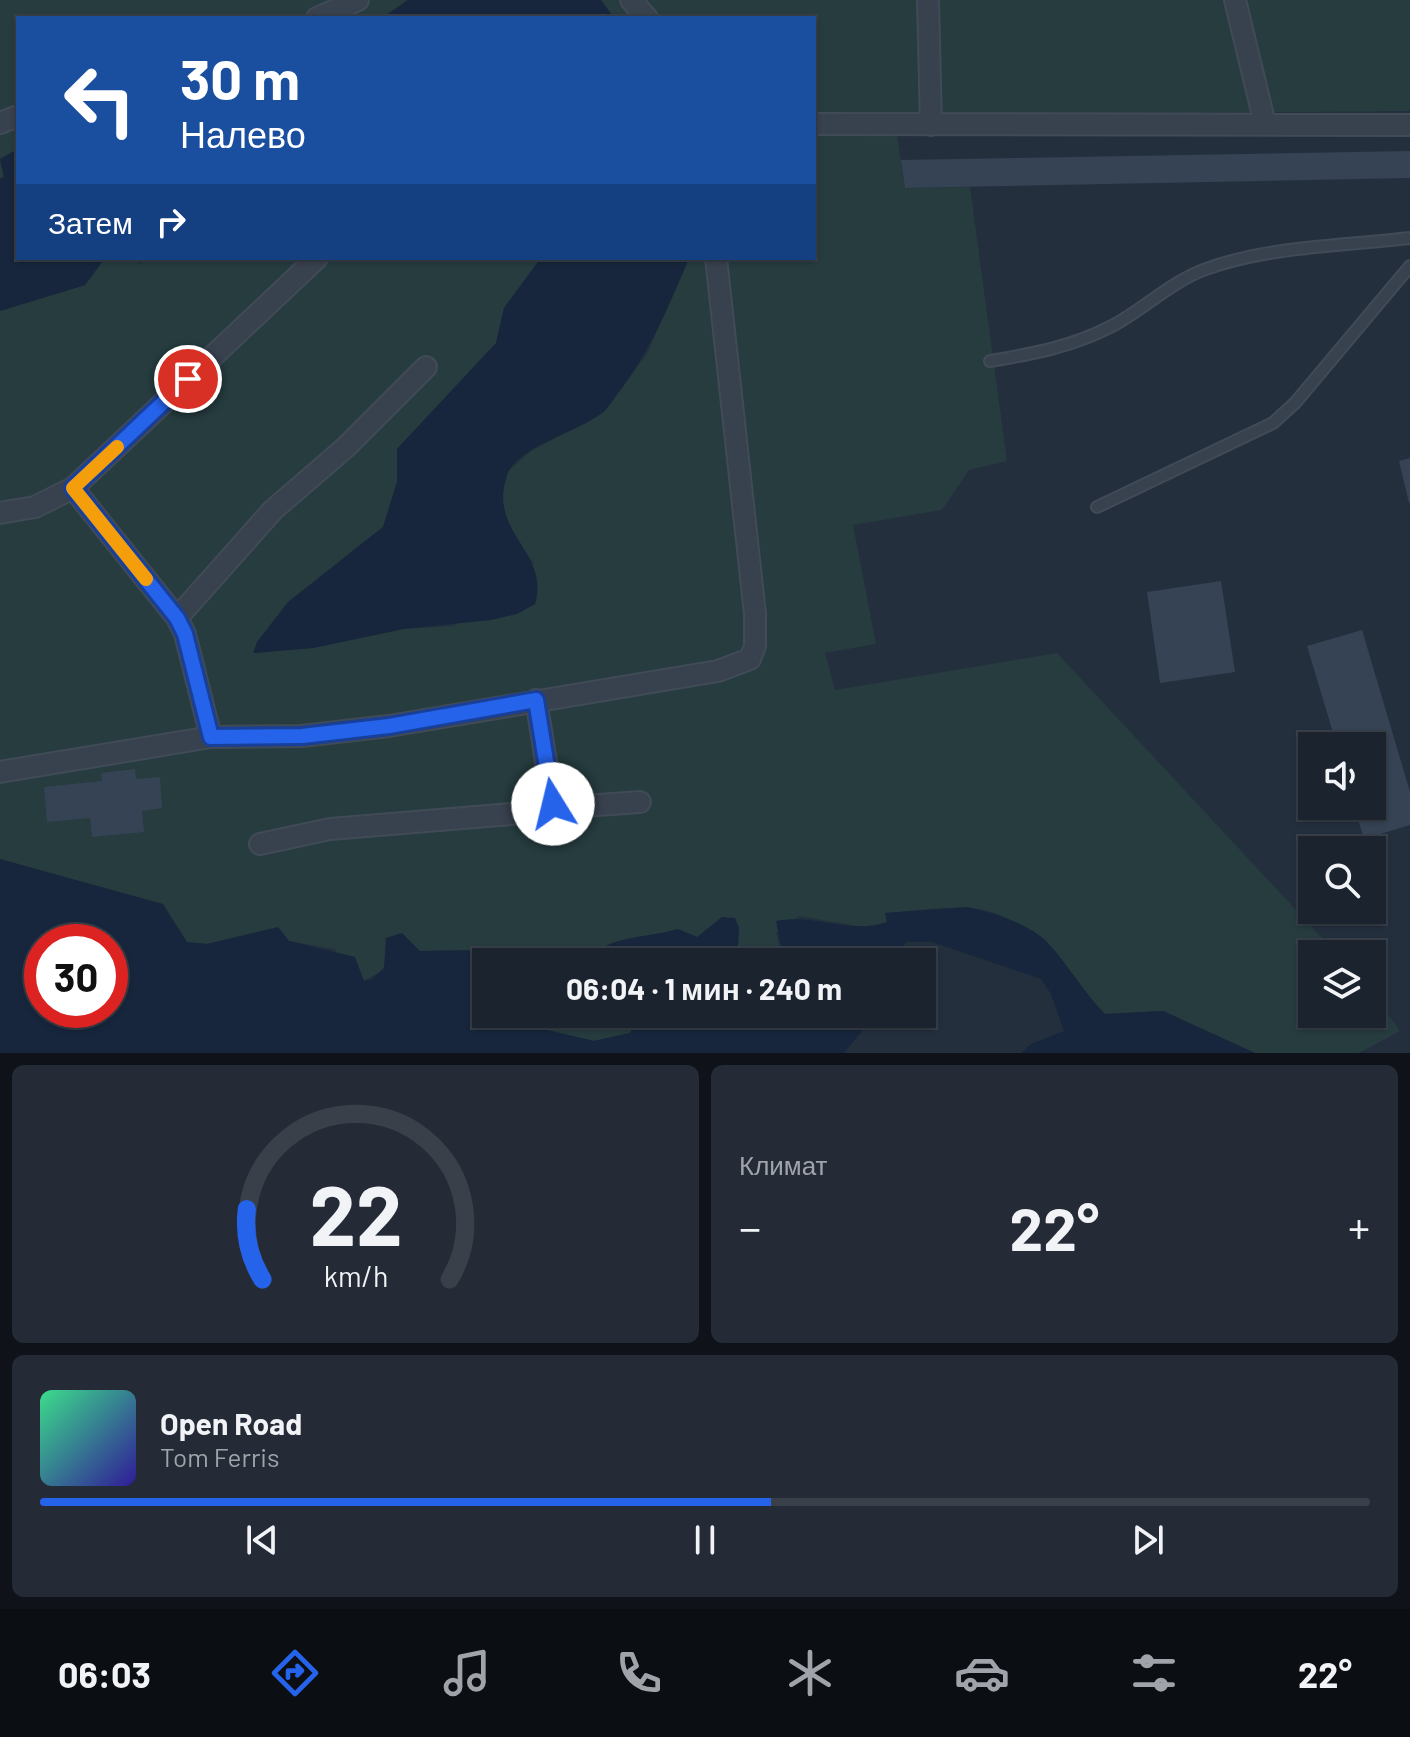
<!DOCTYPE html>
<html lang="ru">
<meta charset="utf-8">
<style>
:root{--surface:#1b232e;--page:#242b36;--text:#f1f3f6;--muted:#a0a4aa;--line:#39404a;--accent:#2563eb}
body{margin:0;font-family:Barlow,sans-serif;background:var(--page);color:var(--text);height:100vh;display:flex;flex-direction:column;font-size:30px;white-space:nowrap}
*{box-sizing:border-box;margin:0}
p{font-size:26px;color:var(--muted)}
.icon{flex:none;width:44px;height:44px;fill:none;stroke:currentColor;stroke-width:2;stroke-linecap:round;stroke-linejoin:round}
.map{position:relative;height:1053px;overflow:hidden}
.panel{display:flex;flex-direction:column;gap:12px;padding:12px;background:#0f1319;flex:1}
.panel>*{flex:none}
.top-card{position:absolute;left:16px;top:16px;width:800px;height:244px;border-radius:0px;box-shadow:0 2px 6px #0004,0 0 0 2px var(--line);background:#1a4fa0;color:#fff;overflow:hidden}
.fabs{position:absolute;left:1298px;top:732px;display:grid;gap:16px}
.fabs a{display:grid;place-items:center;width:88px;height:88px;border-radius:0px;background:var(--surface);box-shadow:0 2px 6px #0004,0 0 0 2px var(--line);font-size:40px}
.speed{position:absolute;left:24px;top:924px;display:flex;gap:16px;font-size:40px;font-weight:700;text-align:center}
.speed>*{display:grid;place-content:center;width:104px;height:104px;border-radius:50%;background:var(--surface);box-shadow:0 2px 6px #0004,0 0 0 2px var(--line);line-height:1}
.speed .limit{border:12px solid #d22;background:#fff;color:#111}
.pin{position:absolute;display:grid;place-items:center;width:68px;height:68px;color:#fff;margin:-34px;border:4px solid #fff;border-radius:50%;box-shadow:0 2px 8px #0007}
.me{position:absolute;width:88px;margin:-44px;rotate:351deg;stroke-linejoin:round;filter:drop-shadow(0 0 6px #0008)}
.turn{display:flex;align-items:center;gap:28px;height:168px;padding:0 32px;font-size:36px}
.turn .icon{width:104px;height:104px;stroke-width:2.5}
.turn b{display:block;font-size:56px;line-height:68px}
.then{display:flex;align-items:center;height:76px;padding:0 32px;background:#0003;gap:16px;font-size:30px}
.big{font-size:60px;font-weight:700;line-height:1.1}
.panel .widget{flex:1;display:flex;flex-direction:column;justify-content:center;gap:12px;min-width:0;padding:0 28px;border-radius:12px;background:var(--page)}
.panel .dial{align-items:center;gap:0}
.dial svg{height:208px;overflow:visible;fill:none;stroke:var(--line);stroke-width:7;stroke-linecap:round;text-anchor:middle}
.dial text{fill:var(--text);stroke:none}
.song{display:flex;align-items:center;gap:24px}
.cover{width:96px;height:96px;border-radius:12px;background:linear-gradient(135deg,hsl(150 70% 55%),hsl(250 70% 35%))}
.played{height:8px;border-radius:4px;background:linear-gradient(90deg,var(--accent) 55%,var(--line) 55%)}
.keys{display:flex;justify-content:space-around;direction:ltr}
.heat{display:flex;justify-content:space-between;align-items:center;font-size:44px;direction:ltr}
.panel .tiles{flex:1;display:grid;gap:12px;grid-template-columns:1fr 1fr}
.widget:last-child{grid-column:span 2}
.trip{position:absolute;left:472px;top:948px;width:464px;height:80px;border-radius:0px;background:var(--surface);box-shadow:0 2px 6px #0004,0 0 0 2px var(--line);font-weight:700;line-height:80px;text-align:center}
.menu{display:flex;height:128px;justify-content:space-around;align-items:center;background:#0b0e12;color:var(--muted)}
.menu .icon{width:56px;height:56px}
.menu .current{color:var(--accent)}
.menu b{font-size:36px;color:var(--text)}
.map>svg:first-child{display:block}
.green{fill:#263c3f}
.water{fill:#17263c;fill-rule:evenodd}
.building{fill:#364354}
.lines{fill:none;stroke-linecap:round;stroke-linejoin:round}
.service-casing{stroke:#414a57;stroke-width:14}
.minor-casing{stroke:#414a57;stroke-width:24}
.service{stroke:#38414e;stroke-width:10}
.minor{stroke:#38414e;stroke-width:20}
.route-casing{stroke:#184099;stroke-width:20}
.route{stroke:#2563eb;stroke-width:14}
.slow{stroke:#f59e0b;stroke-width:14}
</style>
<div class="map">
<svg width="1410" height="1053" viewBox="0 0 1410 1053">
<rect width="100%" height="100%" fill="#242f3e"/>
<path class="green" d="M0,0H408L382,18H18V149L0,159L4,178H0Z
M601,0H1410V111L894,116L905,188L970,187L1007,461L969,470L942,510L853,525L876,644L825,653L835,690L1057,653L1337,954H1312V1014H1372V992L1400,1031L1359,1053H1255L1163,1011L1105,1014C1065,974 1031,909 966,908C940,907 912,911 885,913L887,922L869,928L799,916L776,933L784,962H737L739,928L697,937L678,929C648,938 617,935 592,954L595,962H564L563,954L500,962L483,950L420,951L363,981L334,949L289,941L278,928L207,944L187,942L91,886L0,859V311L85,285L105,258H136L140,264L151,258H541L504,308L496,343L397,449V482L383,527L347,555L254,653L313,648L403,629L453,626L534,563L516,542L501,501L508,471L531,451L604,412L647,354L689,258H814V18H614Z
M479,980H486V1014H642L630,1033L594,1041L482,1015L474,994Z"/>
<path class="water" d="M408,0H601L614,18H382Z
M18,149V258H105L85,285L0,311V179L4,177L0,159Z
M541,258H689C670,304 651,348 622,388C616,395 610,406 603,412C580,432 518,445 507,475C487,533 551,552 535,604L517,614L491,620L403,629L313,648L253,653L257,642L288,602L383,527L397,482V449L496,343L504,308Z
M0,859L163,904L187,942L207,944L278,927L289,941L355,957L364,981L372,979L384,968L386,938L402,933L420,951L483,950L500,962L563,954L564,962H486V980H479L474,994L482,1015L594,1041L630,1033L642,1014H774L791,1026L799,1014H876L844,1053H0ZM110,942V1010H42V942Z
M968,907C993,913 1028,923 1047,942C1068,964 1083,992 1105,1014L1163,1011L1255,1053H1021L1031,1044L1064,1031L1051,994L1041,979L932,942H906L893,962H784L776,921C814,913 850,935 887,922L885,913Z
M722,917L735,918L739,928L737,962H595L592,955C616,935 648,938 678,929L697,937Z"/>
<path class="building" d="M1410,151V178L905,188L901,160Z
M1410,458V503H1409L1399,461Z
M1221,581L1235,672L1160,683L1147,592Z
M1362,630L1410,792V825L1364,839L1354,806H1372V746H1337L1307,646Z
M135,769L136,779L160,777L162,808L142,811L144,832L92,837L90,818L47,822L44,787L102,781L101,773Z"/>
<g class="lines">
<g class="service-casing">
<path id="service" d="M990,361C1033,354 1074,346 1112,326C1144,309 1172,281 1206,269C1269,246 1344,246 1410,238
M1097,507L1273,423L1295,403L1410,266"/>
</g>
<g class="minor-casing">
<path id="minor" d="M631,0L647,18
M928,0L931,125
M1235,0L1265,124
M317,18L358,0
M0,123L18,116
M814,124L1410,125
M73,488L177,618L185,634L211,737
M0,513L35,507L73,488L317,258
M177,618L273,510L346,447L426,367
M536,700L553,804
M0,772L211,737L302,736L389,726L718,671L750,659L755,646V614L716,258
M260,844L330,829L512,814L553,804L570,807L640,802"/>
</g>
<use href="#service" class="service"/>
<use href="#minor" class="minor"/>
</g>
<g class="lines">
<g class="route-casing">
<path id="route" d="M188,379L73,488L177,618L185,634L211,737L302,736L389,726L536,700L553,804"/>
</g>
<use href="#route" class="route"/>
<path class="slow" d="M117,447L73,488L146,579"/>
</g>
</svg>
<div class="fabs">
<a><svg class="icon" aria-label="sound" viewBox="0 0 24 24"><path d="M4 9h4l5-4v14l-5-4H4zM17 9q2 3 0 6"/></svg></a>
<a><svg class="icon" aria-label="search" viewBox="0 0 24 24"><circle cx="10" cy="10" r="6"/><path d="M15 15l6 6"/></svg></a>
<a><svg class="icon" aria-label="layers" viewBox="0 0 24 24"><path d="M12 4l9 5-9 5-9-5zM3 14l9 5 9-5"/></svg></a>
</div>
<div class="speed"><div class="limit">30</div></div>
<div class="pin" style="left:188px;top:379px;background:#d93025"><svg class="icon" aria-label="arrive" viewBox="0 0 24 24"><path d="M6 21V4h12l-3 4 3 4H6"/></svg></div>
<svg class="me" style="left:553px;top:804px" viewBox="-20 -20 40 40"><circle r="19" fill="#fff"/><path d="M0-13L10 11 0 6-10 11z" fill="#2563eb"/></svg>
<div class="trip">06:04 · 1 мин · 240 m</div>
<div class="top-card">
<div class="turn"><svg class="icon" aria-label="left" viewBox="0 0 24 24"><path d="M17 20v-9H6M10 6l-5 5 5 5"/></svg><div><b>30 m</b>Налево</div></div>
<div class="then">Затем<svg class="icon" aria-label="right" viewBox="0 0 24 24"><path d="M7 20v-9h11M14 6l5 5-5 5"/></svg></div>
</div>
</div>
<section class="panel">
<div class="tiles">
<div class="widget dial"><svg viewBox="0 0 100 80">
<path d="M14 69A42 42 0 1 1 86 69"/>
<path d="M14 69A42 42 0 0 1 8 42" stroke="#2563eb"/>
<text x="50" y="56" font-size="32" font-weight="700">22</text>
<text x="50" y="72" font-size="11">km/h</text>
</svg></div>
<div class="widget"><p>Климат</p>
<div class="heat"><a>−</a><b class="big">22°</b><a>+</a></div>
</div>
<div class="widget">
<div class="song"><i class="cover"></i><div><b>Open Road</b><p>Tom Ferris</p></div></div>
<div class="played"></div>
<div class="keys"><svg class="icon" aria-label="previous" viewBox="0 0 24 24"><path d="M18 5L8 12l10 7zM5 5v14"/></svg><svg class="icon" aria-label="pause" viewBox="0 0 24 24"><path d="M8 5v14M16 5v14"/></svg><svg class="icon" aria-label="next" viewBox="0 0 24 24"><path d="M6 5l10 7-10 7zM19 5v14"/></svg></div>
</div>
</div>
</section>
<nav class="menu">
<b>06:03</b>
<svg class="icon current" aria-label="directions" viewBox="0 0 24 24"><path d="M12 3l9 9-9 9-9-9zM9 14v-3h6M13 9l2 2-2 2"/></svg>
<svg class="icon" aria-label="music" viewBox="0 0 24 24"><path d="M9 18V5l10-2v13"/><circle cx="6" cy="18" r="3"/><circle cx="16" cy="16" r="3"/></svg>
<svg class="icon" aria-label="phone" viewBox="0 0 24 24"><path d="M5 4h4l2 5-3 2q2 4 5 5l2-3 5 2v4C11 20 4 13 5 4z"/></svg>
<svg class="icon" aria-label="climate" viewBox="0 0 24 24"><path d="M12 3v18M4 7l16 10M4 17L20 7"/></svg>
<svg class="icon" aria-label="car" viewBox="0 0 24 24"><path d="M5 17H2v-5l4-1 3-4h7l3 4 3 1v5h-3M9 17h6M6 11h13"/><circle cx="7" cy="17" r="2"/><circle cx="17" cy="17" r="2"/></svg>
<svg class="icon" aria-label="filters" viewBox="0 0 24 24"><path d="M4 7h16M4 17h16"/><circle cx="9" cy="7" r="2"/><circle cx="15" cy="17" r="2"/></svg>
<b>22°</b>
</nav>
